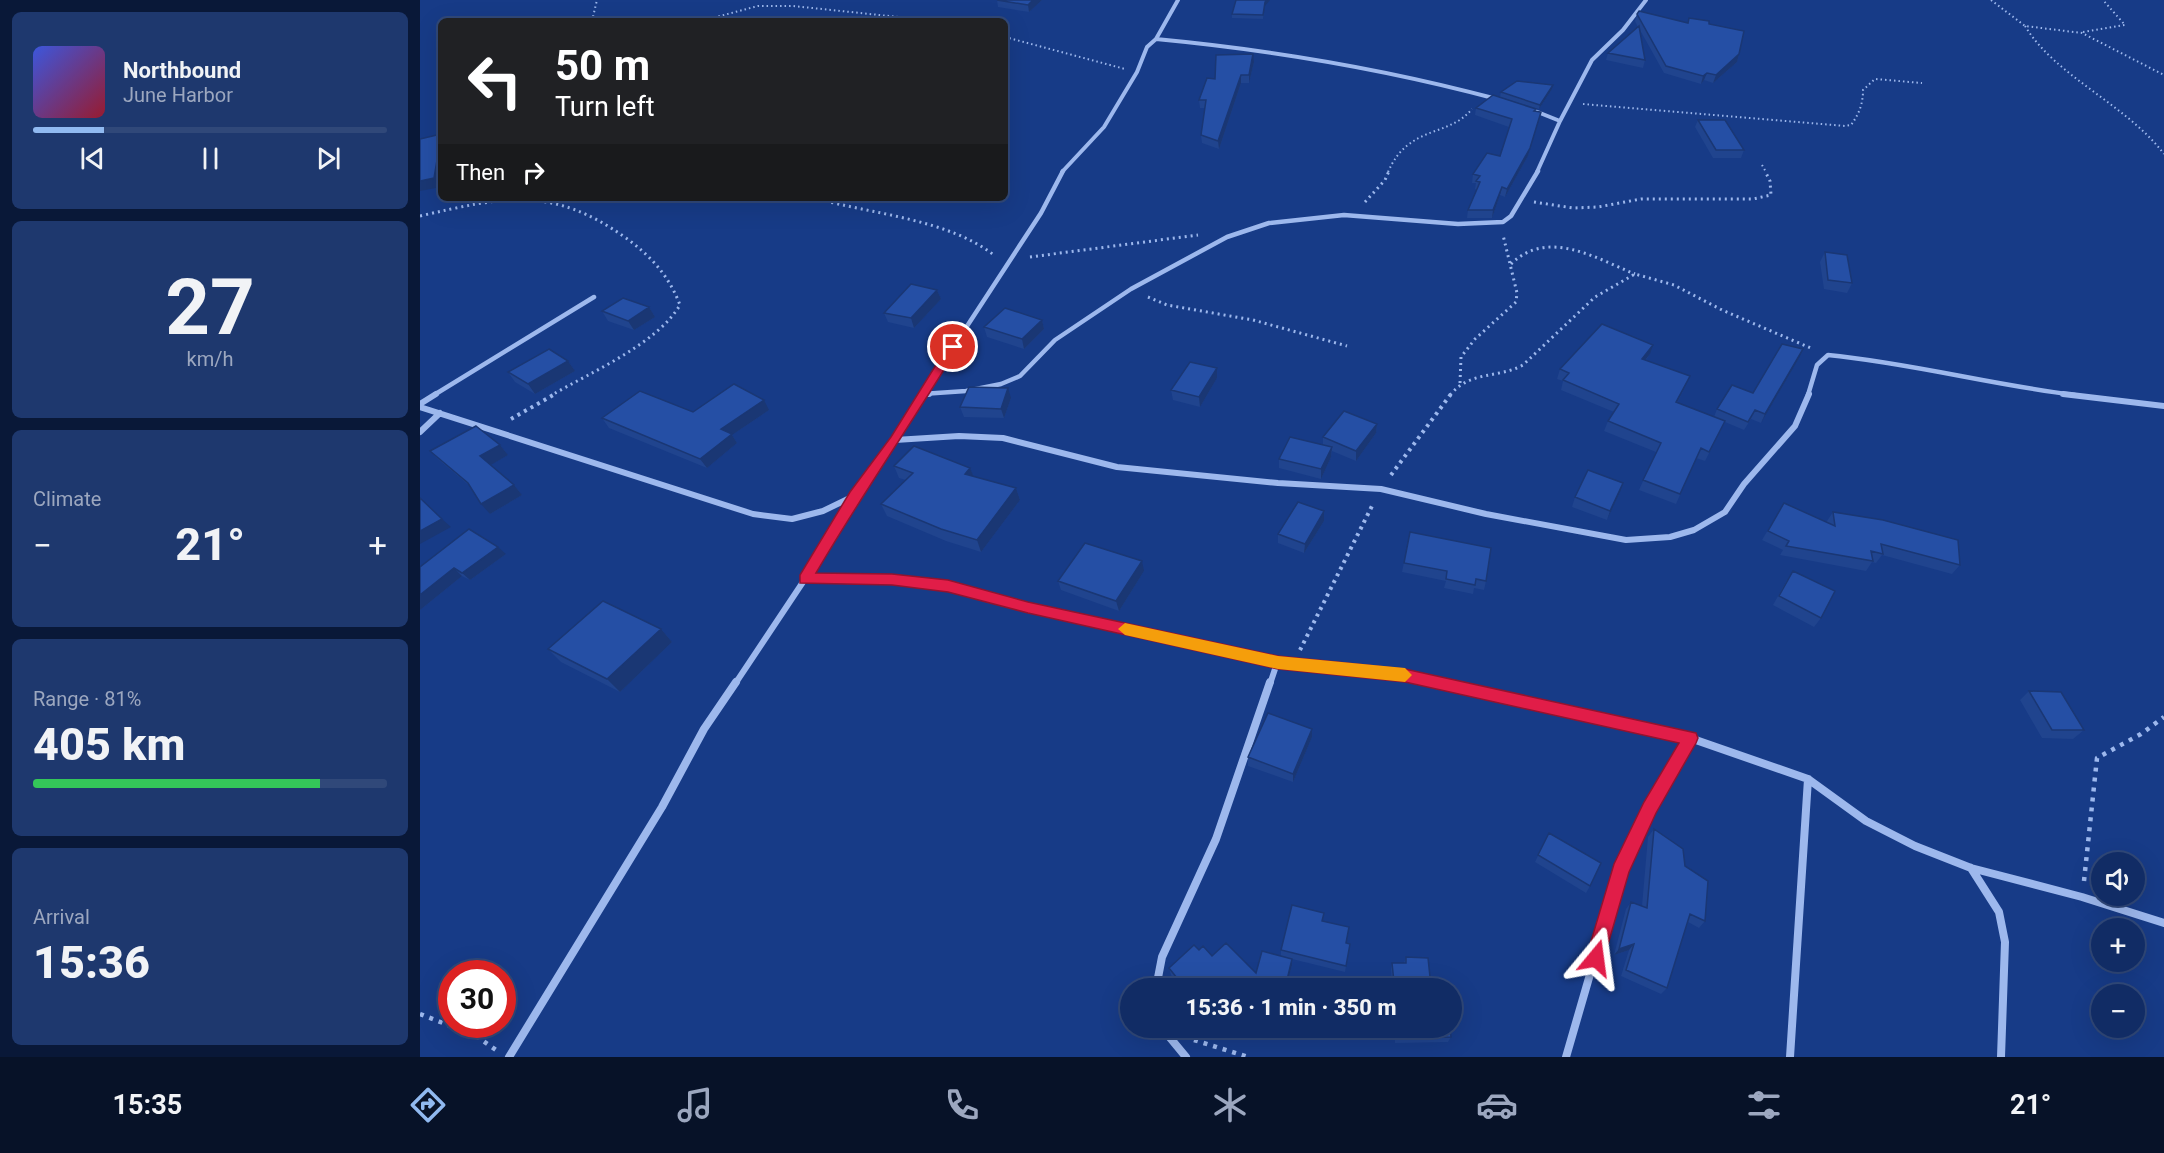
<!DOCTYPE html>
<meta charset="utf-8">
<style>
:root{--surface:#112c65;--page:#1e386e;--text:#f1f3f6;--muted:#9ca7bf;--line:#304879;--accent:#90b9f0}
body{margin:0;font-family:Roboto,sans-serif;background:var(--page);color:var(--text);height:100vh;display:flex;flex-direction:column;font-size:22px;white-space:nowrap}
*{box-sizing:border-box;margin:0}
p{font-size:20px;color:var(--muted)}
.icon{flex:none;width:33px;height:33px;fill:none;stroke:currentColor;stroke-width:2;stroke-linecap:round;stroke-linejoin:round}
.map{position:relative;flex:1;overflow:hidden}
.side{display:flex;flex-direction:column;gap:12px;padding:12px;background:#091838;width:420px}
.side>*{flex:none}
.hud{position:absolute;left:18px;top:18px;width:570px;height:183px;border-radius:9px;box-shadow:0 6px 24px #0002,0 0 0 2px var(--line);background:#202124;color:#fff;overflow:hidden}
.controls{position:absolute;left:1671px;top:852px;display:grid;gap:12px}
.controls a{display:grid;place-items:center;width:54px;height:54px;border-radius:50%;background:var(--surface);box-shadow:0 6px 24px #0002,0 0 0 2px var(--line);font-size:30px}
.speed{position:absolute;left:18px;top:960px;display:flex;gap:12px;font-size:30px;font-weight:700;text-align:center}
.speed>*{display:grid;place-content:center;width:78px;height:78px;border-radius:50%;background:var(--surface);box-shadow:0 6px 24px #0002,0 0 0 2px var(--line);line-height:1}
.speed .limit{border:9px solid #d22;background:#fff;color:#111}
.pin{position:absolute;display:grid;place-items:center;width:51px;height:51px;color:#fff;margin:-26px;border:3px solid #fff;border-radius:50%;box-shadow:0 2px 6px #0007}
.me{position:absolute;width:66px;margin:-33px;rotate:16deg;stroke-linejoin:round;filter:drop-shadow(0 0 4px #0008)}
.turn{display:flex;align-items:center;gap:21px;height:126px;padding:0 18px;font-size:27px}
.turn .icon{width:78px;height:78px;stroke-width:2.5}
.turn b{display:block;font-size:42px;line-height:51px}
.then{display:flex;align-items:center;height:57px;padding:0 18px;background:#0003;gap:12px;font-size:22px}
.big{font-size:45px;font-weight:800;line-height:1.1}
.side .widget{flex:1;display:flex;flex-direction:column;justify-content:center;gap:9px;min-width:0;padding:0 21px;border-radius:9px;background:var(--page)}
.side .dial{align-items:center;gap:0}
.dial b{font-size:78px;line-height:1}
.song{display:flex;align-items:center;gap:18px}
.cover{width:72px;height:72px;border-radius:9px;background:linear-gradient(135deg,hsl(230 70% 55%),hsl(350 70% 35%))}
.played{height:6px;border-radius:3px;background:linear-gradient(90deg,var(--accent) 20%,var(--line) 20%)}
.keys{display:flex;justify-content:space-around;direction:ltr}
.heat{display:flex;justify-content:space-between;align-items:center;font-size:33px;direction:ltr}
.charge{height:9px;border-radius:4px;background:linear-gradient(90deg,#34c759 81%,var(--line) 0)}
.trip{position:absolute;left:700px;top:978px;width:342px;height:60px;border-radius:30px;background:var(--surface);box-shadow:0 6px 24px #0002,0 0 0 2px var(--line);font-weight:800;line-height:60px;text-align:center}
.dock{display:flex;height:96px;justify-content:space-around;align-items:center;background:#071228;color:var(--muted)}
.dock .icon{width:42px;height:42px}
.dock .current{color:var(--accent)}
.dock b{font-size:27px;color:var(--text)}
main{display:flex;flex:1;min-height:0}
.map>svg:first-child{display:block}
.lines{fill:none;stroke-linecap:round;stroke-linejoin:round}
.path-far3{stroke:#9db8ed;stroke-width:2;stroke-dasharray:1.5 3;stroke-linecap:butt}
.path-far2{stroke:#9db8ed;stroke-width:3;stroke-dasharray:2 4;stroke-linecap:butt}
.path-far1{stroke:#9db8ed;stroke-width:4;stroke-dasharray:3 4.5;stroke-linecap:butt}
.path{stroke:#9db8ed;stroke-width:4.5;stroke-dasharray:4 6;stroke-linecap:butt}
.minor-far3{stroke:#9db8ed;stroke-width:4}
.minor-far2{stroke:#9db8ed;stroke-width:4.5}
.minor-far1{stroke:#9db8ed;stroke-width:6}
.minor{stroke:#9db8ed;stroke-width:8}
.wall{fill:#20448e}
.shaded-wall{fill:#1a3774}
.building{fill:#254fa5;stroke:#1a3774;stroke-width:1.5}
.route{fill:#e11d48;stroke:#92132f;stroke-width:1.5}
.slow{fill:#f59e0b}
</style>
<main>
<section class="side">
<div class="widget">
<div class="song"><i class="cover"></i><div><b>Northbound</b><p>June Harbor</p></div></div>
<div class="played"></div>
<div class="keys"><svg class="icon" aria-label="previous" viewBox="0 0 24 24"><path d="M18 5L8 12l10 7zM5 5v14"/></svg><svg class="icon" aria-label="pause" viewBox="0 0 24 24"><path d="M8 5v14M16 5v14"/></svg><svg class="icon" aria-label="next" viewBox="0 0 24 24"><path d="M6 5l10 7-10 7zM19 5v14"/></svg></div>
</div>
<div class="widget dial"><b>27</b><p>km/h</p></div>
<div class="widget"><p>Climate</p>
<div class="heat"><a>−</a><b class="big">21°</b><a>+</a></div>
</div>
<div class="widget"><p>Range · 81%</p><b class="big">405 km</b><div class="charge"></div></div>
<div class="widget"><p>Arrival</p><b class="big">15:36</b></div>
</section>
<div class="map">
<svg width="1744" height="1057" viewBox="0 0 1744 1057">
<rect width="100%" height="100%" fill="#173b87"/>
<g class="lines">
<path class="path-far3" d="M1571,0L1605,26L1662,33L1744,75
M172,21L177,0
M281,21L338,6H373L517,21
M1605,26C1636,77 1706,104 1744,154
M1663,32L1705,25L1683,0
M585,37L705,69
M1163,104L1425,126L1431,125C1439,114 1443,104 1443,90L1455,79L1502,83
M1342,165L1346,172
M968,172C989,124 1028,138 1052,109"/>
<path class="path-far2" d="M394,198C451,214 529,219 575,256
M945,202L965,180L969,171
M1114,202L1153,208L1178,207L1221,199H1333L1351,195L1350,181L1345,171
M0,216C83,197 132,185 206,238C231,256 249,276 260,305C237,344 171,372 132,395
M610,257L778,235
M1091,264C1128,228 1175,258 1215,274
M728,297L747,305L833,320L927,346
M1040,383L1041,357L1055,339L1096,302L1097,293L1083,235
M1030,395C1051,370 1077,379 1103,365L1175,297L1215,274L1254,285L1302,310L1393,349"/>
<path class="path-far1" d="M91,419L135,394
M971,475L1031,394
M880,650L953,504"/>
<path class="path" d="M1664,881L1677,758L1721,734L1744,717
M0,1014L56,1036L76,1050
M774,1040L828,1057"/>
<path class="minor-far3" d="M736,39C852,50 965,69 1077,99
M1115,111L1140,121
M642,172L684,127L717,72L727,47L736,39L758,0
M1117,172L1140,121L1172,60L1203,30L1226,0"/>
<path class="minor-far2" d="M502,394L546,391L581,384L600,376L635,340L711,289L807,237L849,223L924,215L1038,224L1083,222L1091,216L1118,171
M14,395L174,297
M502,395L621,213L643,171
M1388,395L1397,365L1408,355C1491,363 1572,385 1655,395"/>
<path class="minor-far1" d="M502,394H509
M1643,394L1744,406
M0,404L16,394
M0,407L333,514L372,519L403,511L434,496
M0,432L20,413
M475,440L539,436L583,438L697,467L858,483L961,489L1066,514L1206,540L1250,537L1274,530L1305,512L1324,484L1375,426L1389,394
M385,579L472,580L528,586L608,608L857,663L985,675L1024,684
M315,684L385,579L434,496L475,440L503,394
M850,684L857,663"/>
<path class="minor" d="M1017,682L1270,738L1388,779L1446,821L1495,846L1551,868L1662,897L1744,923
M1551,868L1579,912L1585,942L1581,1057
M736,988L742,957L796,839L850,682
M742,1028L766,1057
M89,1057L242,807L284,729L316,682
M1146,1057L1200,871L1230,807L1270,738
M1370,1057L1388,779"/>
</g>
<path class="wall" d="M577,0H622L609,12L578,7Z
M845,6L843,19L812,18V14Z
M1217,14L1268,23L1289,24L1319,54L1317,62L1293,83L1284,80L1281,84L1244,73L1220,30L1225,60L1223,68L1186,60L1188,53L1218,27L1215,21Z
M834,62L829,83H821L799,149L782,143L781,135L785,108H780L779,100L795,79Z
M1133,85L1132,89L1119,109L1080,97L1081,92Z
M1056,108L1115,111L1119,119L1108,156L1085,197L1080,195L1072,218H1047L1048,210L1057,190L1055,189L1056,183H1052L1053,174L1080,156L1089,127L1055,115Z
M1278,120L1324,150L1321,158H1293L1275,127Z
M1405,252L1432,283L1427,293L1404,289L1400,262Z
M517,290L521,299L494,328L468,322L464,313Z
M229,307L235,317L214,330L188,321L182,311Z
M622,320L624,329L604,349L567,337L564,327Z
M1230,354L1226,360L1266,385L1257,403L1294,417L1297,409L1333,393L1379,358L1341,423L1331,419L1324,430L1305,422L1285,461L1276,458L1256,504L1219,490L1236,452L1184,431L1188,421L1194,412L1141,390L1143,381L1137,379L1140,369Z
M148,361L155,371L115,394L95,382L88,372Z
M797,368V378L780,407L753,400L751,390Z
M591,398L584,418L544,417L540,407Z
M349,410L312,435L317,443L287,468L189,428L182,418L273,412Z
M957,424L956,433L936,461L912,451L911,457L901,479L859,468V459L903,445V437Z
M80,445L88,455L70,465L94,485L102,495L70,514L51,487L19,460L10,451Z
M474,466L550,468L553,476L596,488L600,500L561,552L526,541L467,516L461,504L486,480L479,478Z
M1200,492L1187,520L1152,507L1155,497Z
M1364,503L1407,522V521L1413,512L1540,565L1532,574L1462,555L1456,563L1452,562L1446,571L1360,555L1363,550L1342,540Z
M904,511V521L884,553L858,543V534Z
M990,532L1066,581L1064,590L1054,588L1053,594L1024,588L1026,581L982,572Z
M86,554L50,580L42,576L0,610V567Z
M724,571L699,611L641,590L638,581Z
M1367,580L1401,618L1394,627L1353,605Z
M241,629L252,642L200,692L141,662L128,649Z
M1609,691L1664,730L1653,739L1622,738L1600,700Z
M892,729V737L873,782L828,766V757Z
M1234,829L1265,866L1285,921L1279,928L1268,922L1247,988L1241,994L1201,976L1209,950L1194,955L1206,909L1211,902L1222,906L1228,837Z
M1129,833L1170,886L1166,893L1115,862Z
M903,921L926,943L930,944L925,972L872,959V965L866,988H762L751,975L749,968L779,950L836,973L861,956V950Z
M986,957L1011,986L1025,988H943L944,983L972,982L971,969L972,963H984Z
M821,1028H858L856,1036Z
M945,1028H1030L1031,1037L1028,1042L975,1043V1039L945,1040Z"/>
<path class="shaded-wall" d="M613,0H622L609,12L608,5Z
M847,0H850L845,6L843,19L845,2Z
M833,54L834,62L829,83V75Z
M1319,54L1317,62L1293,83L1296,75Z
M1287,73L1284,80L1281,84L1283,76Z
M821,75V83L799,149L798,141Z
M1133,85L1132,89L1119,109L1120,105Z
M1121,112L1108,156L1085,197L1087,189Z
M19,148L21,151V187L0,191V181Z
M1082,187L1080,195L1072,218L1073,210Z
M517,290L521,299L494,328L491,318Z
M229,307L235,317L214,330L208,321Z
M622,320L624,329L604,349L602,339Z
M1233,345L1230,354L1219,368L1222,359Z
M1383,349L1379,358L1341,423L1345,414Z
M148,361L155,371L115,394L108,384Z
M797,368V378L780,407L779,397Z
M1270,376L1266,385L1252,412L1256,402Z
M588,388L591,398L584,418L581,409Z
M344,400L349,410L312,435L317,443L287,468L280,459L301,429Z
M957,424L956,433L936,461V451Z
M80,445L88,455L69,466L60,456Z
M912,447L911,457L901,479V469Z
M550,468L555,480L545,474Z
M1203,483L1200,492L1187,520L1190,511Z
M94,485L102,495L70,514L61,504Z
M596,488L600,500L561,552L557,540Z
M904,511V521L884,553L885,544Z
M22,519L31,527L0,544V531Z
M78,547L86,554L50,580L42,573Z
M722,561L724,571L699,611L696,601Z
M34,568L42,576L0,610V595Z
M241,629L252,642L200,692L187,679Z
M892,729V737L873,782V774Z
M1214,944L1209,950L1194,955L1199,949Z
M872,959V965L866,988H865Z"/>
<path class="building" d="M577,0H613L608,5Z
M816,0H847L845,2L843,15L812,14Z
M1219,11L1268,23L1269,18L1289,21V24L1324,31L1319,54L1296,75L1287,73L1283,76L1246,66L1217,14Z
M1219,26L1225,60L1188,53Z
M833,54L829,75H821L798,141L781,135L786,100H779L787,78L795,79L796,55Z
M1097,81L1133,85L1120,105L1081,92Z
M1073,95L1116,109L1114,111L1121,112L1110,148L1087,189L1082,187L1073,210H1048L1060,182L1056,181L1060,176L1053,174L1067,153L1080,156L1092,119L1056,108Z
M1278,120H1305L1324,150H1296Z
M21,134V150L19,148L14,178L0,181V139Z
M1405,252L1427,255L1432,283L1408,280Z
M491,284L517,290L491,318L464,313Z
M203,298L229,307L208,321L182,311Z
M585,308L622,320L602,339L564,327Z
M1182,324L1233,345L1222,359L1270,376L1256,402L1305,421L1289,452L1281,448L1260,494L1223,480L1241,443L1188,421L1199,404L1143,380L1149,373L1140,369Z
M1362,344L1383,349L1345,414L1335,410L1328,422L1297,409L1312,385L1333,393Z
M129,349L148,361L108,384L88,372Z
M770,362L797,368L779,397L751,390Z
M314,384L344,400L301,429L312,434L280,459L182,418L220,391L273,412Z
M549,387L588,388L581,409L540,407Z
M924,411L957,424L936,451L903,437Z
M56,426L80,445L60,456L94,485L61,504L48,483L10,451Z
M870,437L912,447L901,469L859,459Z
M494,446L550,468L545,474L596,488L557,540L521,529L461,504L493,473L474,466Z
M1168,470L1203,483L1190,511L1155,497Z
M0,498L22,519L0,531Z
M878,502L904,511L885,544L858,534Z
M1364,503L1415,526L1413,512L1463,520L1538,540L1540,565L1461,544L1463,554L1451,551L1453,561L1366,546L1369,541L1348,531Z
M49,529L78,547L42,573L34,568L0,595V567Z
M990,532L1071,548L1066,581L1056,579L1055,585L1026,579L1027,571L984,563Z
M665,543L722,561L696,601L638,581Z
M1373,571L1415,591L1401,618L1359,596Z
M183,601L241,629L187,679L128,649Z
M1609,691L1641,692L1664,730H1632Z
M848,713L892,729L873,774L828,757Z
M1234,829L1263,849L1265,866L1288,881L1285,921L1270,914L1247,988L1206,970L1214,944L1199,949L1211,902L1227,908Z
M1129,833L1181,863L1170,886L1118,855Z
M872,905L904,913L902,921L929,927L926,943L930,944L926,966L861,950Z
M806,943L836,973L842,951L872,959L865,988H765L749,968L774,945L779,950L783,946L792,956Z
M986,957L1008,958L1011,986L1025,985V988H944V983L974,982L972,963H986Z
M842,1028H856L855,1031Z
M946,1028H1030L1031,1037L977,1038V1034H946Z"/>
<path class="route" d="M533,343L538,347C492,423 441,496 396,573L472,574L528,580L608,602L858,656L985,669L1276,733L1278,738L1276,743L1236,813L1209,872L1182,965L1176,968L1169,965L1166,958L1194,864L1224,802L1259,743L985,682L858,669L608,613L528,592L472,585L380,583V575L430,492L471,437L529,344Z"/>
<path class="slow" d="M705,623L858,656L985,668L992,675L985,682L858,669L705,635L698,629Z"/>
</svg>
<div class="controls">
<a><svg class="icon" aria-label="sound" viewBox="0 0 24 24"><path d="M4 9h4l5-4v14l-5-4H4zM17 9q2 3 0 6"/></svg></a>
<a>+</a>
<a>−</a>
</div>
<div class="speed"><div class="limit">30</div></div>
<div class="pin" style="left:533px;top:347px;background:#d93025"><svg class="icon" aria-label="arrive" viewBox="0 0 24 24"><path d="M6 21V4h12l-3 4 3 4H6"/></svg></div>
<svg class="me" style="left:1176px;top:958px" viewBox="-20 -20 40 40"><path d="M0-17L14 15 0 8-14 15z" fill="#e11d48" stroke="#fff" stroke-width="4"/></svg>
<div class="trip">15:36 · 1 min · 350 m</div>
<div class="hud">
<div class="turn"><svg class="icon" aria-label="left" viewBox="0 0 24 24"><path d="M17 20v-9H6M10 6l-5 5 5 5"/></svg><div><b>50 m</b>Turn left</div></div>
<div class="then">Then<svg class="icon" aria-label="right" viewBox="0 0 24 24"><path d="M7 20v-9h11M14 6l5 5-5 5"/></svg></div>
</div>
</div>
</main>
<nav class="dock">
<b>15:35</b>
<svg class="icon current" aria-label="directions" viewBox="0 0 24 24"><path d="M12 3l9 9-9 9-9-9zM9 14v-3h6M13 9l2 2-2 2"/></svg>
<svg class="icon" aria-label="music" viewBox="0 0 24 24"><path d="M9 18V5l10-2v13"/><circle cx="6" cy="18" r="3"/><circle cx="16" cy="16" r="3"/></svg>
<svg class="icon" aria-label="phone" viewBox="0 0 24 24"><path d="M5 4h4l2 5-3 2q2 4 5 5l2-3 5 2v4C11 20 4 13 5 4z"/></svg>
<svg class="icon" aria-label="climate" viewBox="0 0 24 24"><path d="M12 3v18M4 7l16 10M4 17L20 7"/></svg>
<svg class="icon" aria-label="car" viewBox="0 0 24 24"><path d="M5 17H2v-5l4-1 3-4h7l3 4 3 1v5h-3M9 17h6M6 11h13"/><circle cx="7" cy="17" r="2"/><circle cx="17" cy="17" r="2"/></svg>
<svg class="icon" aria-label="filters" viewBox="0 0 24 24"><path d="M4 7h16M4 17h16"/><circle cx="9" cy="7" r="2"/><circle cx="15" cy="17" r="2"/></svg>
<b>21°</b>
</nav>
